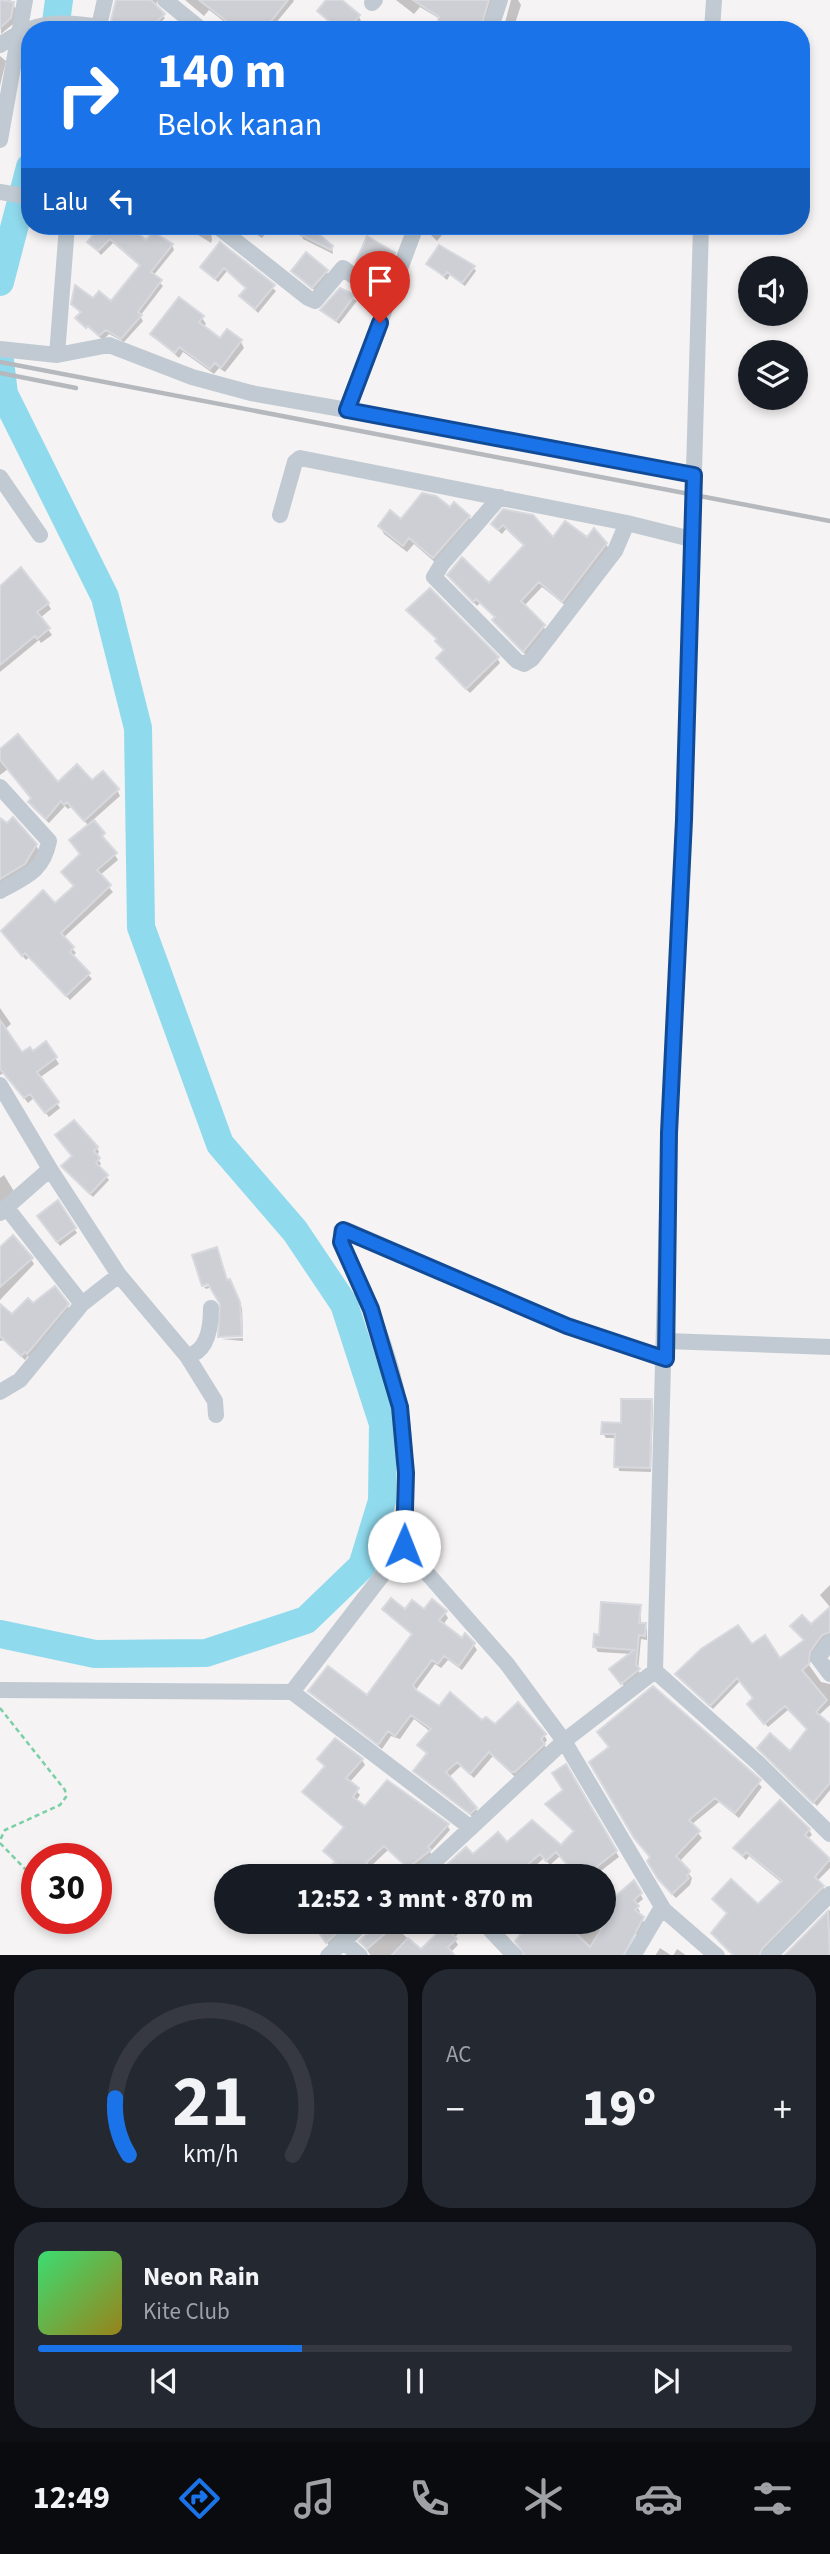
<!DOCTYPE html>
<html lang="id">
<meta charset="utf-8">
<style>
:root{--surface:#171b24;--page:#242831;--text:#f1f3f6;--muted:#9ea1a6;--line:#363941;--accent:#1a73e8}
body{margin:0;font-family:"Source Sans 3",sans-serif;background:var(--page);color:var(--text);height:100vh;display:flex;flex-direction:column;font-size:26px;white-space:nowrap}
*{box-sizing:border-box;margin:0}
p{font-size:23px;color:var(--muted)}
.icon{flex:none;width:38px;height:38px;fill:none;stroke:currentColor;stroke-width:2;stroke-linecap:round;stroke-linejoin:round}
.map{position:relative;height:1955px;overflow:hidden}
.panel{display:flex;flex-direction:column;gap:14px;padding:14px;background:#0d0f14;flex:1}
.panel>*{flex:none}
.hud{position:absolute;left:21px;top:21px;width:789px;height:214px;border-radius:28px;box-shadow:0 4px 10px #0003;background:#1a73e8;color:#fff;overflow:hidden}
.fabs{position:absolute;left:738px;top:256px;display:grid;gap:14px}
.fabs a{display:grid;place-items:center;width:70px;height:70px;border-radius:50%;background:var(--surface);box-shadow:0 4px 10px #0003;font-size:35px}
.speed{position:absolute;left:21px;top:1843px;display:flex;gap:14px;font-size:35px;font-weight:700;text-align:center}
.speed>*{display:grid;place-content:center;width:91px;height:91px;border-radius:50%;background:var(--surface);box-shadow:0 4px 10px #0003;line-height:1}
.speed .limit{border:10px solid #d22;background:#fff;color:#111}
.pin{position:absolute;display:grid;place-items:center;width:60px;height:60px;color:#fff;margin:-72px -30px;border-radius:50% 50% 50% 0;rotate:-45deg;box-shadow:0 0 7px #0007}
.pin .icon{rotate:45deg}
.me{position:absolute;width:77px;margin:-38px;rotate:1deg;stroke-linejoin:round;filter:drop-shadow(0 0 5px #0008)}
.turn{display:flex;align-items:center;gap:24px;height:147px;padding:0 21px;font-size:32px}
.turn .icon{width:91px;height:91px;stroke-width:2.5}
.turn b{display:block;font-size:49px;line-height:60px}
.then{display:flex;align-items:center;height:66px;padding:0 21px;background:#0003;gap:14px;font-size:26px}
.big{font-size:52px;font-weight:800;line-height:1.1}
.panel .widget{flex:1;display:flex;flex-direction:column;justify-content:center;gap:10px;min-width:0;padding:0 24px;border-radius:28px;background:var(--page)}
.panel .dial{align-items:center;gap:0}
.dial svg{height:182px;overflow:visible;fill:none;stroke:var(--line);stroke-width:7;stroke-linecap:round;text-anchor:middle}
.dial text{fill:var(--text);stroke:none}
.song{display:flex;align-items:center;gap:21px}
.cover{width:84px;height:84px;border-radius:10px;background:linear-gradient(135deg,hsl(140 70% 55%),hsl(50 70% 35%))}
.played{height:7px;border-radius:4px;background:linear-gradient(90deg,var(--accent) 35%,var(--line) 35%)}
.keys{display:flex;justify-content:space-around;direction:ltr}
.heat{display:flex;justify-content:space-between;align-items:center;font-size:38px;direction:ltr}
.panel .tiles{flex:1;display:grid;gap:14px;grid-template-columns:1fr 1fr}
.widget:last-child{grid-column:span 2}
.trip{position:absolute;left:214px;top:1864px;width:402px;height:70px;border-radius:35px;background:var(--surface);box-shadow:0 4px 10px #0003;font-weight:800;line-height:70px;text-align:center}
.tab-bar{display:flex;height:112px;justify-content:space-around;align-items:center;background:#090b0e;color:var(--muted)}
.tab-bar .icon{width:49px;height:49px}
.tab-bar .current{color:var(--accent)}
.tab-bar b{font-size:32px;color:var(--text)}
.map>svg:first-child{display:block}
.shadow{fill:#0003}
.lines{fill:none;stroke-linecap:round;stroke-linejoin:round}
.river{stroke:#90daee;stroke-width:28}
.building{fill:#cdcfd5;stroke:#d7d9de;stroke-width:2}
.path{stroke:#7ad0a6;stroke-width:2.5;stroke-dasharray:5 3.5;stroke-linecap:butt}
.street{stroke:#c1cad2;stroke-width:16}
.rail{stroke:#b5b8bd;stroke-width:4.5}
.route-casing{stroke:#114b97;stroke-width:18}
.route{stroke:#1a73e8;stroke-width:12}
</style>
<div class="map">
<svg width="830" height="1956" viewBox="0 0 830 1956">
<rect width="100%" height="100%" fill="#f5f3f3"/>
<path class="shadow" d="M0,0H10L16,9L13,24L1,34Z
M118,0H157L156,8L165,18L153,30L148,26L145,30H122L115,24Z
M185,0H293L294,1L270,30H235L209,10L204,16Z
M328,0H340L359,17L361,21L354,30H338L322,15L319,11Z
M396,0H494L483,30H436L440,19L420,7L414,14Z
M511,0H518L521,5L513,30H503Z
M0,56L6,61L0,86Z
M91,226H126L146,243L172,245L174,250L153,276L163,286L140,316L143,321L124,342L109,334L103,340L77,318L82,313L73,304L93,301L111,304L141,267L113,243L101,255L89,242L97,234Z
M184,226H210L212,240L211,243Z
M244,226H271L262,238Z
M306,226L332,247L333,254L303,239L301,234Z
M428,226H449L437,241L431,235Z
M460,226H480L473,235Z
M721,226H752V231Z
M221,245L276,291L258,313L241,296L247,289L227,271L218,282L203,267Z
M393,254L396,259L388,281L360,267L358,262Z
M428,264L473,267L476,271L465,286L450,275L447,280Z
M293,271H326L329,275L315,291Z
M340,290L357,301L339,324L322,310Z
M202,318L206,324L203,327L220,340L241,342L244,348L225,372L219,368L214,374L183,352L179,358L152,334Z
M450,509L469,517L473,524L438,565L414,544L407,552L384,534L380,526Z
M504,511L554,539H587L606,544L609,549L566,606L542,587L524,606L547,631L527,656L497,626L496,618L480,603L477,606L449,576L490,585L525,547L506,529L502,534L496,529L493,524Z
M48,604L51,609L40,618L52,635L41,643L39,640L0,672V606Z
M409,611L497,658L500,663L470,693L440,663L438,659L445,651L439,640Z
M0,749L57,785L92,783L117,790L120,796L93,820L118,860L99,876L113,892L63,938L76,953L72,957L92,979L70,1000L29,957L26,960L6,936L55,906L75,887L63,872L82,855L89,826L71,807L68,809L65,806L49,823L33,808L30,802L33,799L8,769L0,775Z
M0,820L36,845L39,851L28,870L0,887Z
M0,1008L11,1024L4,1030L22,1054L32,1053L46,1044L59,1064L39,1078L60,1108L49,1117L34,1098L28,1103L4,1073L0,1075Z
M97,1148L99,1152L96,1156L101,1164L98,1167L109,1180L93,1197L63,1167L74,1156Z
M4,1175L15,1193L0,1204V1178Z
M57,1203L77,1233L60,1246L42,1221Z
M0,1249L31,1259L34,1264L0,1300Z
M227,1282L232,1285L242,1308L243,1335L220,1337L222,1303L212,1287L206,1289L204,1287Z
M67,1305L70,1310L31,1358L28,1356L25,1360L4,1340L0,1341V1306L12,1317L32,1306Z
M243,1338V1341L221,1339Z
M651,1401L653,1406L651,1472L619,1471L617,1438H606L603,1433L623,1425Z
M830,1585V1607L820,1595Z
M640,1607L641,1624L647,1629V1640L641,1639L638,1670L641,1675L625,1687L614,1674L632,1654L598,1652L595,1647L600,1637Z
M384,1609L445,1613L448,1618L443,1625L473,1644L477,1650L462,1670L448,1660L441,1668L435,1664L415,1691L440,1709L495,1727L544,1735L547,1740L544,1744L547,1750L515,1777L493,1756L474,1778L461,1766L448,1778L476,1809L479,1814L474,1818L415,1771L427,1755L419,1745L431,1732L414,1719L400,1739L391,1736L382,1749L310,1691L367,1698L413,1636Z
M830,1609V1639L824,1640L809,1665L821,1682L830,1684V1705L818,1716L830,1726V1790L817,1806L759,1748L790,1753L809,1731L788,1710L768,1727L752,1709L755,1699L740,1681L713,1709L677,1675L752,1646L779,1661L805,1641L811,1627Z
M656,1688L762,1787L739,1818L719,1802L691,1825L702,1838L679,1862L692,1878L690,1885L676,1898L663,1885L649,1861L652,1858L611,1748L600,1733Z
M319,1759L362,1760L365,1765L349,1783L360,1795L356,1801L365,1808L447,1825L450,1830L430,1852L433,1856L412,1873L388,1850L369,1868L377,1876H346L325,1851L344,1828L304,1793L326,1768Z
M565,1767L619,1857L594,1876H583L579,1872L577,1875L560,1856L550,1865L544,1858L524,1876H450L445,1869L507,1844L561,1848L575,1833L547,1804L565,1791Z
M809,1830L812,1835L807,1839L830,1862V1868L817,1881L826,1891L763,1956H733L716,1938L729,1915L715,1900L758,1907L782,1883L749,1856L746,1860L735,1849Z
M634,1883L643,1899L636,1905L640,1912L637,1914L645,1923L638,1936L612,1908Z
M830,1910V1956H784Z
M325,1922H359L330,1947L324,1938L329,1928Z
M376,1922H390L421,1951L446,1927L441,1922H470L454,1938L458,1945L450,1953L453,1956H371L361,1941L373,1930Z
M505,1922H593L625,1956H526L521,1936Z
M660,1948L672,1956H655Z
M677,1949L687,1956H673Z"/>
<g class="lines">
<path class="river" d="M55,30L59,0
M0,282L30,167
M0,361L4,394L105,597L138,728L141,927L220,1144L295,1231L344,1304L383,1424L382,1501L362,1566L306,1620L206,1653L95,1654L0,1634"/>
</g>
<path class="building" d="M0,0L14,2L11,18L0,28Z
M151,0L165,14L148,30H122L111,20L116,0Z
M199,0H288L264,30H238Z
M326,0H342L360,15L348,30H339L317,11Z
M413,0H489L480,30H436L439,17Z
M95,226H129L146,240L153,232L173,244L151,272L162,280L138,312L142,315L121,339L106,330L99,336L88,326L86,328L75,318L81,312L71,304L75,285L93,298L99,291L111,301L140,265L110,239L98,251L87,242L98,229Z
M303,226H309L333,246L331,250L299,234Z
M367,236L395,253L385,277L356,262Z
M220,242L275,285L255,309L239,296L246,288L224,268L215,279L200,267Z
M439,245L475,266L462,283L447,272L444,276L426,264Z
M306,252L328,270L312,288L291,271Z
M340,288L355,295L336,321L320,310Z
M179,297L204,316L199,322L220,338L227,329L242,340L221,368L215,363L210,369L179,347L175,353L150,334Z
M422,493L436,496L450,507L454,502L470,516L433,558L409,538L403,546L378,526L390,510L401,519Z
M503,509L533,515L553,537L565,521L587,537L594,528L607,543L562,602L539,582L521,601L545,625L523,652L492,620L495,617L476,599L473,602L447,575L462,557L489,583L524,545L503,525L498,530L491,524Z
M21,567L49,603L37,612L50,628L37,639L35,636L0,665V586Z
M430,588L499,657L466,689L436,658L444,650L435,641L437,639L406,610Z
M18,734L58,782L77,764L92,780L103,771L119,789L84,821L67,802L64,805L61,801L46,819L28,802L31,798L0,760V749Z
M13,817L37,844L25,864L0,879V818L7,823Z
M94,820L105,833L102,836L117,853L97,870L111,885L61,933L74,947L70,952L90,973L66,996L25,953L22,956L1,931L43,890L55,903L74,886L61,872L80,854L69,840Z
M0,1020L22,1052L30,1047L33,1051L46,1041L57,1057L37,1072L59,1102L45,1113L30,1094L24,1098L0,1069Z
M74,1120L98,1147L94,1151L100,1158L96,1163L108,1175L90,1194L61,1166L72,1156L55,1135Z
M58,1200L76,1228L57,1242L37,1216Z
M13,1235L33,1258L0,1287V1247Z
M217,1247L227,1280L230,1279L240,1302L242,1336L218,1337L220,1304L208,1284L202,1286L192,1255Z
M55,1286L69,1304L27,1354L25,1352L21,1356L0,1336V1304L12,1314L28,1298L33,1303Z
M621,1399H652L650,1468L614,1467L615,1434H601L602,1422L621,1423Z
M391,1598L405,1609L412,1600L424,1609L432,1599L447,1611L439,1620L462,1638L465,1633L475,1643L459,1666L444,1656L438,1664L432,1660L413,1685L416,1690L439,1706L450,1692L482,1720L486,1717L495,1724L518,1702L546,1734L541,1739L545,1744L515,1772H511L489,1752L470,1774L457,1762L446,1772L477,1808L470,1814L413,1771L427,1753L417,1745L431,1729L411,1715L395,1736L388,1731L378,1745L308,1691L328,1666L367,1695L412,1634L382,1609Z
M601,1602L641,1605L639,1623H646L645,1636L639,1635L636,1665L640,1669L621,1684L609,1669L634,1650L593,1647L594,1634L599,1635Z
M830,1607V1632L822,1635L810,1652L809,1664L802,1670L827,1700L816,1712L830,1724V1783L813,1803L757,1748L770,1733L790,1751L807,1729L785,1706L764,1724L747,1704L753,1698L737,1678L710,1706L675,1674L701,1649L738,1625L752,1644L765,1635L780,1658L804,1640L790,1626L802,1615L811,1624Z
M653,1686L761,1780L735,1813L715,1798L689,1820L700,1831L676,1856L690,1871L687,1876L689,1878L672,1894L658,1879L647,1861L650,1857L634,1838L589,1762L609,1747L597,1732Z
M335,1738L363,1759L346,1778L359,1788L353,1797L365,1806L387,1780L449,1824L428,1847L431,1850L408,1868L384,1846L366,1863L379,1876H345L333,1864L336,1862L323,1851L344,1827L302,1792L325,1766L317,1759Z
M566,1764L617,1851L585,1876L576,1868L573,1871L556,1852L546,1861L540,1854L515,1876H450L443,1868L466,1847L473,1854L498,1832L507,1842L532,1820L561,1845L574,1831L545,1804L563,1790L552,1773Z
M780,1800L810,1829L805,1835L830,1859L815,1877L824,1886L762,1949L759,1956H734L711,1933L727,1913L712,1899L731,1879L758,1904L782,1881L746,1852L743,1856L733,1848Z
M634,1880L642,1893L634,1900L639,1906L635,1910L644,1917L623,1956H525L515,1941L521,1934L506,1922H564L590,1947L611,1914L604,1906Z
M828,1911L830,1956H784Z
M324,1922H349L326,1943L319,1933L327,1927Z
M374,1922H399L367,1949L359,1941L372,1929Z
M445,1926L457,1939L448,1947L455,1956H391L408,1938L421,1949Z"/>
<g class="lines">
<path class="path" d="M0,1708L65,1790L66,1797L60,1805L5,1830L0,1840
M0,1843L29,1873"/>
<path class="street" d="M165,0L202,30
M372,3L375,0
M98,30L105,0
M490,30L500,0
M712,30L714,0
M0,45C31,22 61,20 98,27
M0,140L25,0
M0,192L30,197
M161,226H168
M217,226L308,298L315,301L343,268L388,302
M0,349L57,355L109,345L192,377L251,393L347,410L416,226
M57,355L67,226
M347,410L694,475
M0,477L40,535
M500,497L442,564L434,577L517,661L524,664L532,659L615,551L627,523
M280,515L295,462L300,458L627,523L691,539
M0,787L49,841C43,872 25,877 0,891
M0,1085L50,1169L0,1213
M50,1169L119,1275
M6,1207L82,1304
M666,1341L830,1347
M187,1356L215,1401L216,1415
M0,1392L20,1380L82,1304L119,1275L187,1356C208,1352 211,1326 211,1308
M404,1547C405,1501 408,1453 400,1408C390,1350 365,1295 341,1242V1231L347,1230L567,1326L665,1359
M830,1642L818,1658L830,1674
M655,1671L669,1133L684,820L701,226
M655,1671L564,1741L664,1910L717,1956
M655,1671L758,1763L830,1834
M0,1690L292,1692L471,1828
M292,1692L404,1547L507,1664L564,1741L419,1876
M483,1922L515,1956
M342,1940L360,1956
M328,1956L364,1922
M633,1956L662,1907
M769,1956L830,1894"/>
<path class="rail" d="M0,362L830,521
M0,373L76,388"/>
</g>
<g class="lines">
<g class="route-casing">
<path id="route" d="M380,323L347,410L694,475L684,820L669,1133L666,1359L567,1326L343,1230L341,1242L371,1309L400,1407L406,1473L404,1546"/>
</g>
<use href="#route" class="route"/>
</g>
</svg>
<div class="fabs">
<a><svg class="icon" aria-label="sound" viewBox="0 0 24 24"><path d="M4 9h4l5-4v14l-5-4H4zM17 9q2 3 0 6"/></svg></a>
<a><svg class="icon" aria-label="layers" viewBox="0 0 24 24"><path d="M12 4l9 5-9 5-9-5zM3 14l9 5 9-5"/></svg></a>
</div>
<div class="speed"><div class="limit">30</div></div>
<div class="pin" style="left:380px;top:323px;background:#d93025"><svg class="icon" aria-label="arrive" viewBox="0 0 24 24"><path d="M6 21V4h12l-3 4 3 4H6"/></svg></div>
<svg class="me" style="left:404px;top:1546px" viewBox="-20 -20 40 40"><circle r="19" fill="#fff"/><path d="M0-13L10 11 0 6-10 11z" fill="#1a73e8"/></svg>
<div class="trip">12:52 · 3 mnt · 870 m</div>
<div class="hud">
<div class="turn"><svg class="icon" aria-label="right" viewBox="0 0 24 24"><path d="M7 20v-9h11M14 6l5 5-5 5"/></svg><div><b>140 m</b>Belok kanan</div></div>
<div class="then">Lalu<svg class="icon" aria-label="left" viewBox="0 0 24 24"><path d="M17 20v-9H6M10 6l-5 5 5 5"/></svg></div>
</div>
</div>
<section class="panel">
<div class="tiles">
<div class="widget dial"><svg viewBox="0 0 100 80">
<path d="M14 69A42 42 0 1 1 86 69"/>
<path d="M14 69A42 42 0 0 1 8 44" stroke="#1a73e8"/>
<text x="50" y="56" font-size="32" font-weight="700">21</text>
<text x="50" y="72" font-size="11">km/h</text>
</svg></div>
<div class="widget"><p>AC</p>
<div class="heat"><a>−</a><b class="big">19°</b><a>+</a></div>
</div>
<div class="widget">
<div class="song"><i class="cover"></i><div><b>Neon Rain</b><p>Kite Club</p></div></div>
<div class="played"></div>
<div class="keys"><svg class="icon" aria-label="previous" viewBox="0 0 24 24"><path d="M18 5L8 12l10 7zM5 5v14"/></svg><svg class="icon" aria-label="pause" viewBox="0 0 24 24"><path d="M8 5v14M16 5v14"/></svg><svg class="icon" aria-label="next" viewBox="0 0 24 24"><path d="M6 5l10 7-10 7zM19 5v14"/></svg></div>
</div>
</div>
</section>
<nav class="tab-bar">
<b>12:49</b>
<svg class="icon current" aria-label="directions" viewBox="0 0 24 24"><path d="M12 3l9 9-9 9-9-9zM9 14v-3h6M13 9l2 2-2 2"/></svg>
<svg class="icon" aria-label="music" viewBox="0 0 24 24"><path d="M9 18V5l10-2v13"/><circle cx="6" cy="18" r="3"/><circle cx="16" cy="16" r="3"/></svg>
<svg class="icon" aria-label="phone" viewBox="0 0 24 24"><path d="M5 4h4l2 5-3 2q2 4 5 5l2-3 5 2v4C11 20 4 13 5 4z"/></svg>
<svg class="icon" aria-label="climate" viewBox="0 0 24 24"><path d="M12 3v18M4 7l16 10M4 17L20 7"/></svg>
<svg class="icon" aria-label="car" viewBox="0 0 24 24"><path d="M5 17H2v-5l4-1 3-4h7l3 4 3 1v5h-3M9 17h6M6 11h13"/><circle cx="7" cy="17" r="2"/><circle cx="17" cy="17" r="2"/></svg>
<svg class="icon" aria-label="filters" viewBox="0 0 24 24"><path d="M4 7h16M4 17h16"/><circle cx="9" cy="7" r="2"/><circle cx="15" cy="17" r="2"/></svg>
</nav>
